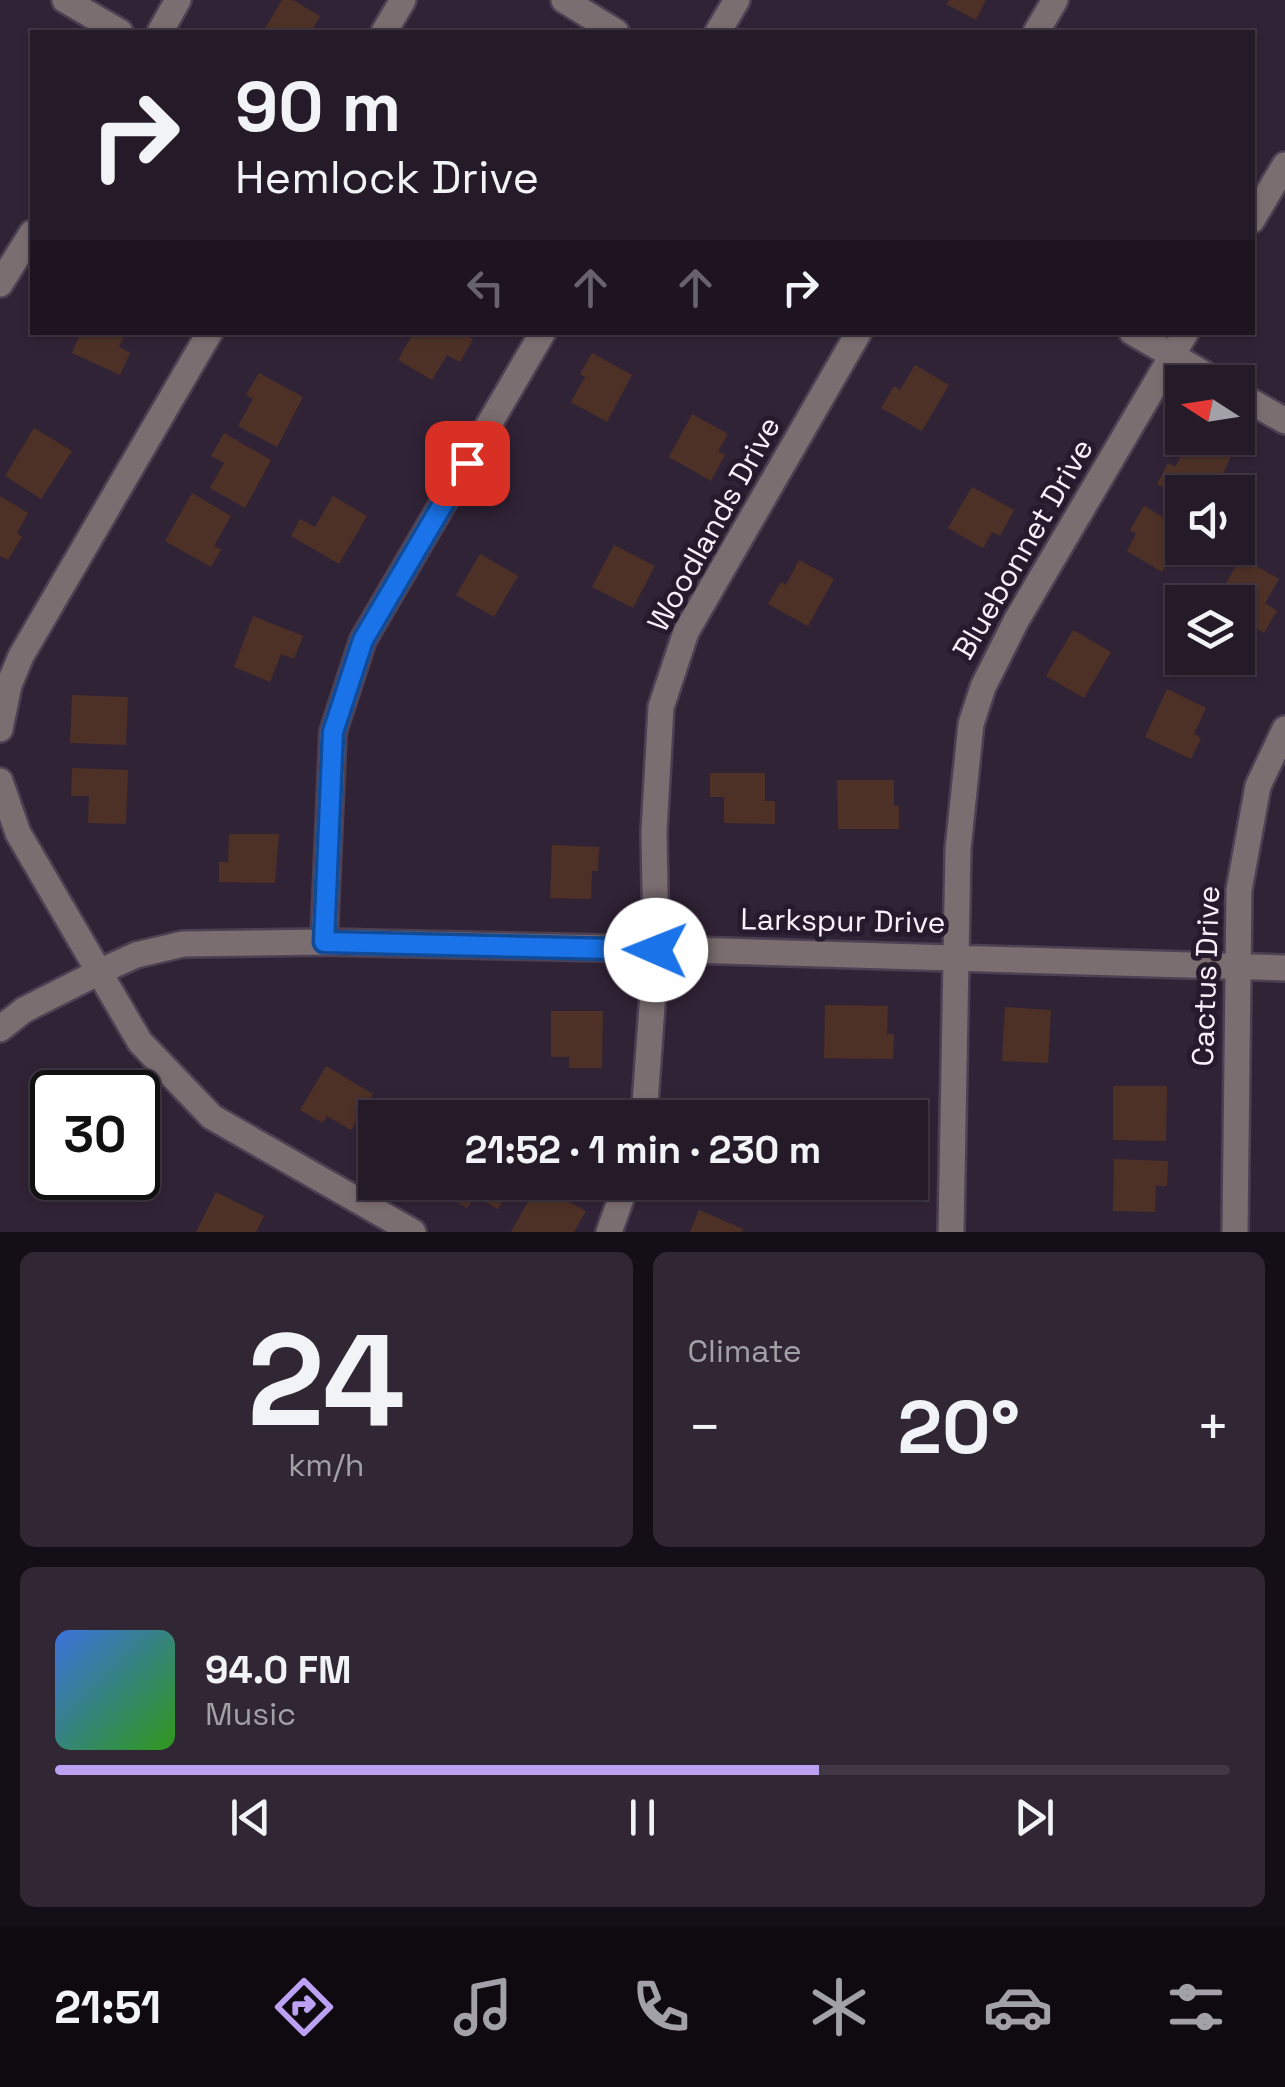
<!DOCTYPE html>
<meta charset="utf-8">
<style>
:root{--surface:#251a28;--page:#312734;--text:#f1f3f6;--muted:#a3a1a8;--line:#423845;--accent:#bca0f2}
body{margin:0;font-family:"Space Grotesk",sans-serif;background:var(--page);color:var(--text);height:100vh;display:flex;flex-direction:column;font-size:38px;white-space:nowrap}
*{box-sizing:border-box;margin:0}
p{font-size:32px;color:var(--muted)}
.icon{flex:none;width:55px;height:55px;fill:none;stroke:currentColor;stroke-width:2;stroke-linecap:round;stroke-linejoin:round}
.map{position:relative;height:1232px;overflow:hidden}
.side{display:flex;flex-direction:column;gap:20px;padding:20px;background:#140e16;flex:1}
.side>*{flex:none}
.banner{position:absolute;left:30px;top:30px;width:1225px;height:305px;border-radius:0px;box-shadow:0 2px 8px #0004,0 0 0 2px var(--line);background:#251a28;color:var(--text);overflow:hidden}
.needle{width:65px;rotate:282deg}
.buttons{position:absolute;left:1165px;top:365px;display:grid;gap:20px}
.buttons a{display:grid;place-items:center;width:90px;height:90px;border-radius:0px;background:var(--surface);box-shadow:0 2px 8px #0004,0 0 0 2px var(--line);font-size:50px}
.speed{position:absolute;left:30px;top:1070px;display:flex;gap:20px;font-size:50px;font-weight:700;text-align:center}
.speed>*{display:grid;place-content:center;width:130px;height:130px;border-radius:50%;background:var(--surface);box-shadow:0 2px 8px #0004,0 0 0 2px var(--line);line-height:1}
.speed .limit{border:5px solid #111;border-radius:15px;background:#fff;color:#111}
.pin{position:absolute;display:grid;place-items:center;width:85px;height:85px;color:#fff;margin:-42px;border-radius:20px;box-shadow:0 5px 15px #0006}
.me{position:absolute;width:110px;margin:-55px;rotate:271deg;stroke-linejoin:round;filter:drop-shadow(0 0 8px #0008)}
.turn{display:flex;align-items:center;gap:35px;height:210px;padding:0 40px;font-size:45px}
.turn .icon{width:130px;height:130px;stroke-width:2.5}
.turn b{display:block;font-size:70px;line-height:85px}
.lanes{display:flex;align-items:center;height:95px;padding:0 40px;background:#0003;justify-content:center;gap:50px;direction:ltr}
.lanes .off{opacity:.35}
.big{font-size:75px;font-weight:700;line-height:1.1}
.side .tile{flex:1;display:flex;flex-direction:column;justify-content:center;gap:15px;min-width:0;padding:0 35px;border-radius:15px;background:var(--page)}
.side .dial{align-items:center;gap:0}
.dial b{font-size:130px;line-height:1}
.song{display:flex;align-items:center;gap:30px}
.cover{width:120px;height:120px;border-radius:15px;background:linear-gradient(135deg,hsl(220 70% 55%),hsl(110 70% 35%))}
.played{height:10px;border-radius:5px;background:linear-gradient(90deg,var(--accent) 65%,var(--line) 65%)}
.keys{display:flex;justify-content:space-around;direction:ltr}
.heat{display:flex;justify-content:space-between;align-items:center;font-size:55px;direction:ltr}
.side .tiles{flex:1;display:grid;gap:20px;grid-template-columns:1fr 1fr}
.tile:last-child{grid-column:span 2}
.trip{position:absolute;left:358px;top:1100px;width:570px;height:100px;border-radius:0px;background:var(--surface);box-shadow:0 2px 8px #0004,0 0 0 2px var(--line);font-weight:700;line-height:100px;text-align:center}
.dock{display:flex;height:160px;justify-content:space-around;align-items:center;background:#0f0a10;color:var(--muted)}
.dock .icon{width:70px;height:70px}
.dock .selected{color:var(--accent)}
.dock b{font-size:45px;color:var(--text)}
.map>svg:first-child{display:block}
.building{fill:#4d3127}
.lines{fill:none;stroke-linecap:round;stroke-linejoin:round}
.minor-casing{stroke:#4d4052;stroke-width:30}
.tertiary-casing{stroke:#4d4052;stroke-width:30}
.minor{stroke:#7b6e71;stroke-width:25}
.tertiary{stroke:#7b6e71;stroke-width:25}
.route-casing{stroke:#114b97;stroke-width:25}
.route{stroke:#1a73e8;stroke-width:18}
.labels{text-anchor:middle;stroke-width:10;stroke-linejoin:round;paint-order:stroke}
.street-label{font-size:30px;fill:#faf1fd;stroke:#271a2c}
</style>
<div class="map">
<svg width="1285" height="1232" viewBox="0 0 1285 1232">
<rect width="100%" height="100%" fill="#312336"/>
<path class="building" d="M282,0H293L320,16L311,32H263Z
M949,0H986L976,20L946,4Z
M81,332H126L119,347L130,353L120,375L72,353Z
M414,332H461L473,339L460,362L447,355L432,380L398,360Z
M592,353L632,375L607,422L571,402L585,377L580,374Z
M915,365L949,385L922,431L881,408L894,386L900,390Z
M259,373L303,397L277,447L238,426L253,399L246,395Z
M692,414L728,434L718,451L725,455L711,481L669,457Z
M34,428L72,451L41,499L5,476Z
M224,433L271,460L245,508L210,488L224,463L211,456Z
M1191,438H1198L1231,456L1215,492H1182V498L1157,484L1168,463L1175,467Z
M972,487L1014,510L1000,536L992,532L983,548L948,528Z
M192,493L231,516L214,546L221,550L211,567L165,541Z
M0,496L28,513L17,533L22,537L8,560L0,556Z
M333,496L367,516L339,564L291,536L300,519L315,527Z
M1144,506L1182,528V537L1162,572L1127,551L1136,534L1130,530Z
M614,545L655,566L633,608L592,587Z
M480,554L518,576L494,617L456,595Z
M1241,557L1279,579L1265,603L1277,611L1264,633L1238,618V602H1215Z
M799,560L834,579L808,626L768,604L781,582L786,585Z
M253,616L303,636L294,659L281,654L270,682L234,667Z
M1073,630L1111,652L1084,698L1046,676Z
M1167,689L1206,708L1194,734L1201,738L1191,759L1145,737Z
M72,695L128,697L126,745L70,743Z
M72,768L128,770L126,824L88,823L89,796H71Z
M710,773H765V801H775V824L724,823V797H710Z
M837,780H894V806H899V829H838Z
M229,834H279L275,883L219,882V862H228Z
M552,845L599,847L598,871H592L591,899L550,898Z
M825,1005L888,1006L887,1034H894L893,1059L824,1058Z
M1005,1007L1051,1010L1048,1063L1002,1061Z
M551,1011H603L602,1068H569V1057H551Z
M326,1066L373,1094L351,1130L327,1116L323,1123L300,1110Z
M1113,1086H1167L1166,1141L1113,1140Z
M1114,1159L1168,1161L1167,1186H1156L1155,1212L1113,1211Z
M454,1182H513L498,1209L475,1196L467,1208L446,1196Z
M537,1185L586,1211L574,1232H511Z
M216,1192L264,1216L256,1232H196Z
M699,1210L743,1229L742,1232H690Z"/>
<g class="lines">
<g class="minor-casing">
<path id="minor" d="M65,0L120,32
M564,0L616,32
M384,32L403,0
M718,32L737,0
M1036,32L1055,0
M1252,220L1285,165
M1132,332L1218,382
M1238,394L1285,421
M0,729L9,685L21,656L210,332
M0,781L18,833L140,1042L212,1117L413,1232
M324,942L333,732L363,640L543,332
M0,1029L24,1010L99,972L136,955L183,944L324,942L656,949L1285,968
M644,1118L656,949L654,832L661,707L686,632L859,332
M609,1232L627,1182
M951,1232L958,849L971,724L983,687L1016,621L1186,332
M1235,1232L1239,890L1258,786L1285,729"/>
</g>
<g class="tertiary-casing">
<path id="tertiary" d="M160,32L178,0
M0,284L32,233"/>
</g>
<use href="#minor" class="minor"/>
<use href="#tertiary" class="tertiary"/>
</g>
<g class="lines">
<g class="route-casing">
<path id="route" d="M467,463L363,640L333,732L324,942L656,950"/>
</g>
<use href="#route" class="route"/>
</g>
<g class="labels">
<g class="street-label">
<text transform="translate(714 524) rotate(-61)" y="10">Woodlands Drive</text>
<text transform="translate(1023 549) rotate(-60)" y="10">Bluebonnet Drive</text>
<text transform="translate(843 921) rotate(1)" y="10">Larkspur Drive</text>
<text transform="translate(1206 976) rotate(-88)" y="10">Cactus Drive</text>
</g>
</g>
</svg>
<div class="buttons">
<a><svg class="needle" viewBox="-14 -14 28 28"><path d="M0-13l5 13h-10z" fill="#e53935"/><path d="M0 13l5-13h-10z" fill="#a3a1a8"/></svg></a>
<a><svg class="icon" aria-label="sound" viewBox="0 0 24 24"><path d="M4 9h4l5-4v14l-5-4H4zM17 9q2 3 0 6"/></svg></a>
<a><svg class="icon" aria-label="layers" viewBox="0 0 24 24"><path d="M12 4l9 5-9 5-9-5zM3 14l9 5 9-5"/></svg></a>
</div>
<div class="speed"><div class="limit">30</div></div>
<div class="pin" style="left:467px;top:463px;background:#d93025"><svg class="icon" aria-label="arrive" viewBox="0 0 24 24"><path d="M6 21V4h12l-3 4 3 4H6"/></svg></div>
<svg class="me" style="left:656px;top:950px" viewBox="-20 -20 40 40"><circle r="19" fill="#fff"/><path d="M0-13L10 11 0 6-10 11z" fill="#1a73e8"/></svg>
<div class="trip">21:52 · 1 min · 230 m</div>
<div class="banner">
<div class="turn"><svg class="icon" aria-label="right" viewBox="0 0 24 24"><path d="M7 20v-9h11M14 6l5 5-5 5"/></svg><div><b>90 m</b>Hemlock Drive</div></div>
<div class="lanes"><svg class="icon off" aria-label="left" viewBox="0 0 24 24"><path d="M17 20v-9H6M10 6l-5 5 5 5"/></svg><svg class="icon off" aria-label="ahead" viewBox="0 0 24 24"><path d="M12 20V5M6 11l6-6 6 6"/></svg><svg class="icon off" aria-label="ahead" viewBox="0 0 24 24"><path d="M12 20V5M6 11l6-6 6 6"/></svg><svg class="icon" aria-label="right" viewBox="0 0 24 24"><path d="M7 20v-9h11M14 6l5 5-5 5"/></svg></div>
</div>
</div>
<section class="side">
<div class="tiles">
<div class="tile dial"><b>24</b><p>km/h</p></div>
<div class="tile"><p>Climate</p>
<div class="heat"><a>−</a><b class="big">20°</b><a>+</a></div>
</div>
<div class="tile">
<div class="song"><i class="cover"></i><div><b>94.0 FM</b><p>Music</p></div></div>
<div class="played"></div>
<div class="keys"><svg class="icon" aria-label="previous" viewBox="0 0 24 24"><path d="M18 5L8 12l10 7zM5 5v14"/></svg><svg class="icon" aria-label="pause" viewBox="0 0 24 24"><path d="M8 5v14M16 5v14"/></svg><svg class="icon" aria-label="next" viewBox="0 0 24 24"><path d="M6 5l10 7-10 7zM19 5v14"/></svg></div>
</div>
</div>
</section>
<nav class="dock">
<b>21:51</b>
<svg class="icon selected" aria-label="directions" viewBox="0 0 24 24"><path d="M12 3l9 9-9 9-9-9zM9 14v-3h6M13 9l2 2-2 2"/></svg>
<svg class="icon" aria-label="music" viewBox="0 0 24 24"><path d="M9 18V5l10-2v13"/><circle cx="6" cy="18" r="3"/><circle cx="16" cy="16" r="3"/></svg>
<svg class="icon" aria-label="phone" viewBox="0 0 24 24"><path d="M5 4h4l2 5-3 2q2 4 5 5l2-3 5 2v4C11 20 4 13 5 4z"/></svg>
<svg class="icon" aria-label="climate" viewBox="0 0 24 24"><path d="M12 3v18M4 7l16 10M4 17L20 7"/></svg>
<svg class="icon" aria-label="car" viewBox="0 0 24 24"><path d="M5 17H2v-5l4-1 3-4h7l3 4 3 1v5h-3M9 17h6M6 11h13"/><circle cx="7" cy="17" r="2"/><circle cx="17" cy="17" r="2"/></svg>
<svg class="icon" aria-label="filters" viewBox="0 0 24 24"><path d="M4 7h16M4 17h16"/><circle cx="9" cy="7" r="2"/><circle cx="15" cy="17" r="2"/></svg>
</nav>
